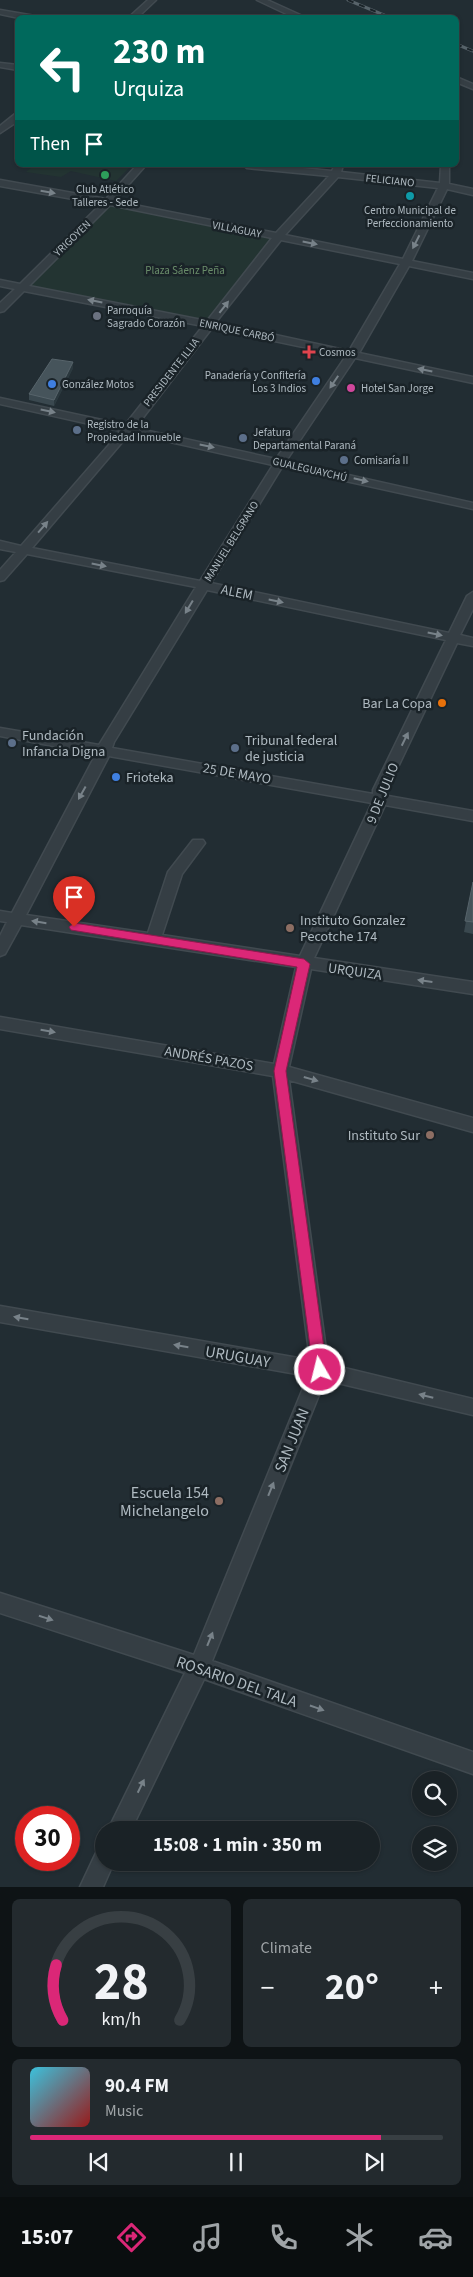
<!DOCTYPE html>
<meta charset="utf-8">
<style>
:root{--surface:#1a2226;--page:#232a2e;--text:#f1f3f6;--muted:#9fa4a7;--line:#383f43;--accent:#db2777}
body{margin:0;font-family:"Source Sans 3",sans-serif;background:var(--page);color:var(--text);height:100vh;display:flex;flex-direction:column;font-size:19px;white-space:nowrap}
*{box-sizing:border-box;margin:0}
p{font-size:16px;color:var(--muted)}
.icon{flex:none;width:28px;height:28px;fill:none;stroke:currentColor;stroke-width:2;stroke-linecap:round;stroke-linejoin:round}
.map{position:relative;height:1887px;overflow:hidden}
.drawer{display:flex;flex-direction:column;gap:12px;padding:12px;background:#0e1315;flex:1}
.drawer>*{flex:none}
.top-card{position:absolute;left:15px;top:15px;width:444px;height:152px;border-radius:8px;box-shadow:0 1px 4px #0004,0 0 0 1px var(--line);background:#00695c;color:#fff;overflow:hidden}
.fabs{position:absolute;left:412px;top:1771px;display:grid;gap:10px}
.fabs a{display:grid;place-items:center;width:45px;height:45px;border-radius:50%;background:var(--surface);box-shadow:0 1px 4px #0004,0 0 0 1px var(--line);font-size:25px}
.speed{position:absolute;left:15px;top:1806px;display:flex;gap:10px;font-size:25px;font-weight:700;text-align:center}
.speed>*{display:grid;place-content:center;width:65px;height:65px;border-radius:50%;background:var(--surface);box-shadow:0 1px 4px #0004,0 0 0 1px var(--line);line-height:1}
.speed .limit{border:8px solid #d22;background:#fff;color:#111}
.pin{position:absolute;display:grid;place-items:center;width:42px;height:42px;color:#fff;margin:-51px -21px;border-radius:50% 50% 50% 0;rotate:-45deg;box-shadow:0 0 5px #0007}
.pin .icon{rotate:45deg}
.me{position:absolute;width:55px;margin:-28px;rotate:352deg;stroke-linejoin:round;filter:drop-shadow(0 0 4px #0008)}
.turn{display:flex;align-items:center;gap:18px;height:105px;padding:0 15px;font-size:22px}
.turn .icon{width:65px;height:65px;stroke-width:2.5}
.turn b{display:block;font-size:35px;line-height:42px}
.then{display:flex;align-items:center;height:48px;padding:0 15px;background:#0003;gap:10px;font-size:19px}
.big{font-size:38px;font-weight:700;line-height:1.1}
.drawer .widget{flex:1;display:flex;flex-direction:column;justify-content:center;gap:8px;min-width:0;padding:0 18px;border-radius:8px;background:var(--page)}
.drawer .dial{align-items:center;gap:0}
.dial svg{height:130px;overflow:visible;fill:none;stroke:var(--line);stroke-width:7;stroke-linecap:round;text-anchor:middle}
.dial text{fill:var(--text);stroke:none}
.song{display:flex;align-items:center;gap:15px}
.cover{width:60px;height:60px;border-radius:8px;background:linear-gradient(135deg,hsl(190 70% 55%),hsl(0 70% 35%))}
.played{height:5px;border-radius:2px;background:linear-gradient(90deg,var(--accent) 85%,var(--line) 85%)}
.keys{display:flex;justify-content:space-around;direction:ltr}
.heat{display:flex;justify-content:space-between;align-items:center;font-size:28px;direction:ltr}
.drawer .tiles{flex:1;display:grid;gap:12px;grid-template-columns:1fr 1fr}
.widget:last-child{grid-column:span 2}
.trip{position:absolute;left:95px;top:1821px;width:285px;height:50px;border-radius:25px;background:var(--surface);box-shadow:0 1px 4px #0004,0 0 0 1px var(--line);font-weight:700;line-height:50px;text-align:center}
.dock{display:flex;height:80px;justify-content:space-around;align-items:center;background:#0a0e0f;color:var(--muted)}
.dock .icon{width:35px;height:35px}
.dock .selected{color:var(--accent)}
.dock b{font-size:22px;color:var(--text)}
.map>svg:first-child{display:block}
.green{fill:#233432}
.lines{fill:none;stroke-linecap:round;stroke-linejoin:round}
.minor-casing{stroke:#414a50;stroke-width:3}
.minor{fill:#353e44;fill-rule:evenodd}
.rail-casing{stroke:#57636a;stroke-width:3}
.rail{stroke:#1a2328;stroke-width:2;stroke-dasharray:6;stroke-linecap:butt}
.wall{fill:#3a484f}
.shaded-wall{fill:#2b383e}
.building{fill:#46545b;stroke:#57646b}
.oneway{fill:#788289}
.route{fill:#db2777;stroke:#8e194d}
.leisure-dot{fill:#2e9e5b;stroke:#1a2328;stroke-width:2}
.culture-dot{fill:#0f9aa8;stroke:#1a2328;stroke-width:2}
.worship-dot{fill:#6b7280;stroke:#1a2328;stroke-width:2}
.health-dot{fill:#e0444e;stroke:#1a2328;stroke-width:2}
.shop-dot{fill:#3f7fe0;stroke:#1a2328;stroke-width:2}
.hotel-dot{fill:#d1479c;stroke:#1a2328;stroke-width:2}
.service-dot{fill:#5c6f8a;stroke:#1a2328;stroke-width:2}
.food-dot{fill:#e8710a;stroke:#1a2328;stroke-width:2}
.education-dot{fill:#8d6e63;stroke:#1a2328;stroke-width:2}
.labels{text-anchor:middle;stroke-width:5;stroke-linejoin:round;paint-order:stroke}
.far-street-label{font-size:11px;fill:#afbac1;stroke:#1a2328}
.far-poi-label{font-size:11px;fill:#afbac1;stroke:#1a2328;text-anchor:start}
.far-park-label{font-size:11px;fill:#6a8d6a;stroke:#1a2328}
.street-label{font-size:14px;fill:#afbac1;stroke:#1a2328}
.poi-label{font-size:14px;fill:#afbac1;stroke:#1a2328;text-anchor:start}
.near-street-label{font-size:16px;fill:#afbac1;stroke:#1a2328}
.near-poi-label{font-size:16px;fill:#afbac1;stroke:#1a2328;text-anchor:end}
</style>
<div class="map">
<svg width="473" height="1887" viewBox="0 0 473 1887">
<rect width="100%" height="100%" fill="#222d33"/>
<path class="green" d="M34,165H132L116,181L71,171L61,177L26,172Z
M110,204L276,237L205,324L28,286Z"/>
<g class="lines">
<g class="minor-casing">
<path id="minor" d="M148,0H156L137,18H128Z
M257,0H267L307,18H295Z
M0,10L35,16L39,18H19L0,14Z
M0,63L18,65V70L0,67Z
M456,77L473,84V89L456,82Z
M15,114H18V121L0,133V126Z
M137,165H146L114,201L276,233L329,176L247,168L243,165H272L332,171L335,165H343L341,172L440,183L441,165H449V184L473,189V195L447,189L412,261L473,273V279L409,266L359,353L473,377V383L355,358L286,461L473,503V509L282,467L211,583L449,633L467,596L473,592V609L460,635L473,638V646L457,643L387,790L388,796L473,811V821L385,805L314,958L473,982V994L311,969L289,1067L473,1118V1132L289,1080L328,1364L473,1399V1415L325,1380L212,1661L473,1752V1774L204,1679L131,1830H108L185,1673L0,1613V1593L194,1655L308,1376L0,1322V1306L310,1360L273,1076L0,1029V1017L274,1064L296,967L21,925L5,954L0,956V936L7,922L0,921V911L12,913L96,754L0,736V728L99,745L196,587L27,554L4,580L0,581V570L16,552L0,549V541L21,546L121,431L0,404V398L125,425L203,326L24,291L4,311L0,312V303L15,289L0,286V280L20,284L101,204L0,186V180L106,199ZM338,177L438,188L403,259L285,235ZM110,205L272,238L207,321L29,286ZM281,240L400,264L349,351L216,322ZM212,328L346,356L276,459L135,428ZM130,433L273,465L200,581L32,548ZM207,590L446,640L373,790V794L112,748L114,742ZM109,756L372,803L300,956L162,935L182,874L205,843L203,840H193L168,872L148,933L26,915Z
M104,1850V1862H114L103,1887H80L96,1853Z"/>
</g>
<use href="#minor" class="minor"/>
<g class="rail-casing">
<path id="rail" d="M348,0L391,18
M456,44L473,51"/>
</g>
<use href="#rail" class="rail"/>
</g>
<path class="wall" d="M73,368L54,406L29,400V394Z
M473,882V934L464,932Z"/>
<path class="shaded-wall" d="M73,362V368L54,406V400Z"/>
<path class="building" d="M52,359L73,362L54,400L29,394Z
M473,882V922L465,921Z"/>
<defs><path id="oneway-solid" d="M-6-.8H1V-3.2L6.5 0L1 3.2V.8H-6Z" transform="scale(1.25)"/></defs>
<g class="oneway">
<use href="#oneway-solid" transform="translate(48 192) rotate(10)"/>
<use href="#oneway-solid" transform="translate(416 242) rotate(117)"/>
<use href="#oneway-solid" transform="translate(310 243) rotate(11)"/>
<use href="#oneway-solid" transform="translate(95 301) rotate(-169)"/>
<use href="#oneway-solid" transform="translate(224 307) rotate(-52)"/>
<use href="#oneway-solid" transform="translate(425 370) rotate(-168)"/>
<use href="#oneway-solid" transform="translate(334 382) rotate(124)"/>
<use href="#oneway-solid" transform="translate(48 411) rotate(12)"/>
<use href="#oneway-solid" transform="translate(207 446) rotate(12)"/>
<use href="#oneway-solid" transform="translate(361 480) rotate(13)"/>
<use href="#oneway-solid" transform="translate(43 527) rotate(-49)"/>
<use href="#oneway-solid" transform="translate(99 565) rotate(11)"/>
<use href="#oneway-solid" transform="translate(276 601) rotate(12)"/>
<use href="#oneway-solid" transform="translate(189 607) rotate(121)"/>
<use href="#oneway-solid" transform="translate(435 634) rotate(12)"/>
<use href="#oneway-solid" transform="translate(405 739) rotate(-64)"/>
<use href="#oneway-solid" transform="translate(82 793) rotate(119)"/>
<use href="#oneway-solid" transform="translate(39 922) rotate(-171)"/>
<use href="#oneway-solid" transform="translate(425 981) rotate(-172)"/>
<use href="#oneway-solid" transform="translate(48 1031) rotate(10)"/>
<use href="#oneway-solid" transform="translate(311 1079) rotate(16)"/>
<use href="#oneway-solid" transform="translate(21 1318) rotate(-170)"/>
<use href="#oneway-solid" transform="translate(181 1346) rotate(-170)"/>
<use href="#oneway-solid" transform="translate(426 1396) rotate(-166)"/>
<use href="#oneway-solid" transform="translate(271 1489) rotate(-68)"/>
<use href="#oneway-solid" transform="translate(46 1618) rotate(18)"/>
<use href="#oneway-solid" transform="translate(210 1639) rotate(-68)"/>
<use href="#oneway-solid" transform="translate(317 1708) rotate(19)"/>
<use href="#oneway-solid" transform="translate(141 1786) rotate(-64)"/>
</g>
<path class="route" d="M74,923L304,959L310,964L286,1071L327,1370L325,1375L320,1376L315,1375L313,1370L274,1071L297,967L71,930L69,927Z"/>
<circle class="leisure-dot" cx="105" cy="175" r="5"/>
<circle class="culture-dot" cx="410" cy="196" r="5"/>
<circle class="worship-dot" cx="97" cy="316" r="5"/>
<path class="health-dot" d="M306.5 344.5h5v5h5v5h-5v5h-5v-5h-5v-5h5z"/>
<g class="shop-dot">
<circle cx="316" cy="381" r="5"/>
<circle cx="52" cy="384" r="5"/>
<circle cx="116" cy="777" r="5"/>
</g>
<circle class="hotel-dot" cx="351" cy="388" r="5"/>
<g class="service-dot">
<circle cx="77" cy="430" r="5"/>
<circle cx="243" cy="438" r="5"/>
<circle cx="344" cy="460" r="5"/>
<circle cx="12" cy="743" r="5"/>
<circle cx="235" cy="748" r="5"/>
</g>
<circle class="food-dot" cx="442" cy="703" r="5"/>
<g class="education-dot">
<circle cx="290" cy="928" r="5"/>
<circle cx="430" cy="1135" r="5"/>
<circle cx="219" cy="1501" r="5"/>
</g>
<g class="labels">
<g class="far-street-label">
<text transform="translate(390 180) rotate(6)" y="4">FELICIANO</text>
<text transform="translate(237 229) rotate(11)" y="4">VILLAGUAY</text>
<text transform="translate(72 238) rotate(-44)" y="4">YRIGOYEN</text>
<text transform="translate(237 330) rotate(12)" y="4">ENRIQUE CARBÓ</text>
<text transform="translate(171 372) rotate(-52)" y="4">PRESIDENTE ILLIA</text>
<text transform="translate(310 469) rotate(13)" y="4">GUALEGUAYCHÚ</text>
<text transform="translate(231 541) rotate(-58)" y="4">MANUEL BELGRANO</text>
</g>
<g class="far-poi-label">
<text x="105" y="193" text-anchor="middle">Club Atlético<tspan x="105" dy="13">Talleres - Sede</tspan></text>
<text x="410" y="214" text-anchor="middle">Centro Municipal de<tspan x="410" dy="13">Perfeccionamiento</tspan></text>
<text x="107" y="314">Parroquía<tspan x="107" dy="13">Sagrado Corazón</tspan></text>
<text x="319" y="356">Cosmos</text>
<text x="306" y="379" text-anchor="end">Panadería y Confitería<tspan x="306" dy="13">Los 3 Indios</tspan></text>
<text x="62" y="388">González Motos</text>
<text x="361" y="392">Hotel San Jorge</text>
<text x="87" y="428">Registro de la<tspan x="87" dy="13">Propiedad Inmueble</tspan></text>
<text x="253" y="436">Jefatura<tspan x="253" dy="13">Departamental Paraná</tspan></text>
<text x="354" y="464">Comisaría II</text>
</g>
<g class="far-park-label">
<text x="185" y="274">Plaza Sáenz Peña</text>
</g>
<g class="street-label">
<text transform="translate(237 592) rotate(12)" y="5">ALEM</text>
<text transform="translate(237 773) rotate(10)" y="5">25 DE MAYO</text>
<text transform="translate(382 793) rotate(-68)" y="5">9 DE JULIO</text>
<text transform="translate(355 971) rotate(8)" y="5">URQUIZA</text>
<text transform="translate(209 1058) rotate(10)" y="5">ANDRÉS PAZOS</text>
</g>
<g class="poi-label">
<text x="432" y="708" text-anchor="end">Bar La Copa</text>
<text x="22" y="740">Fundación<tspan x="22" dy="16">Infancia Digna</tspan></text>
<text x="245" y="745">Tribunal federal<tspan x="245" dy="16">de justicia</tspan></text>
<text x="126" y="782">Frioteka</text>
<text x="300" y="925">Instituto Gonzalez<tspan x="300" dy="16">Pecotche 174</tspan></text>
<text x="420" y="1140" text-anchor="end">Instituto Sur</text>
</g>
<g class="near-street-label">
<text transform="translate(238 1356) rotate(10)" y="6">URUGUAY</text>
<text transform="translate(291 1440) rotate(-68)" y="6">SAN JUAN</text>
<text transform="translate(237 1681) rotate(19)" y="6">ROSARIO DEL TALA</text>
</g>
<g class="near-poi-label">
<text x="209" y="1498">Escuela 154<tspan x="209" dy="18">Michelangelo</tspan></text>
</g>
</g>
</svg>
<div class="fabs">
<a><svg class="icon" aria-label="search" viewBox="0 0 24 24"><circle cx="10" cy="10" r="6"/><path d="M15 15l6 6"/></svg></a>
<a><svg class="icon" aria-label="layers" viewBox="0 0 24 24"><path d="M12 4l9 5-9 5-9-5zM3 14l9 5 9-5"/></svg></a>
</div>
<div class="speed"><div class="limit">30</div></div>
<div class="pin" style="left:74px;top:927px;background:#d93025"><svg class="icon" aria-label="arrive" viewBox="0 0 24 24"><path d="M6 21V4h12l-3 4 3 4H6"/></svg></div>
<svg class="me" style="left:320px;top:1370px" viewBox="-20 -20 40 40"><circle r="17" fill="#db2777" stroke="#fff" stroke-width="3"/><path d="M0-11L8 9 0 5-8 9z" fill="#fff"/></svg>
<div class="trip">15:08 · 1 min · 350 m</div>
<div class="top-card">
<div class="turn"><svg class="icon" aria-label="left" viewBox="0 0 24 24"><path d="M17 20v-9H6M10 6l-5 5 5 5"/></svg><div><b>230 m</b>Urquiza</div></div>
<div class="then">Then<svg class="icon" aria-label="arrive" viewBox="0 0 24 24"><path d="M6 21V4h12l-3 4 3 4H6"/></svg></div>
</div>
</div>
<section class="drawer">
<div class="tiles">
<div class="widget dial"><svg viewBox="0 0 100 80">
<path d="M14 69A42 42 0 1 1 86 69"/>
<path d="M14 69A42 42 0 0 1 10 35" stroke="#db2777"/>
<text x="50" y="56" font-size="32" font-weight="700">28</text>
<text x="50" y="72" font-size="11">km/h</text>
</svg></div>
<div class="widget"><p>Climate</p>
<div class="heat"><a>−</a><b class="big">20°</b><a>+</a></div>
</div>
<div class="widget">
<div class="song"><i class="cover"></i><div><b>90.4 FM</b><p>Music</p></div></div>
<div class="played"></div>
<div class="keys"><svg class="icon" aria-label="previous" viewBox="0 0 24 24"><path d="M18 5L8 12l10 7zM5 5v14"/></svg><svg class="icon" aria-label="pause" viewBox="0 0 24 24"><path d="M8 5v14M16 5v14"/></svg><svg class="icon" aria-label="next" viewBox="0 0 24 24"><path d="M6 5l10 7-10 7zM19 5v14"/></svg></div>
</div>
</div>
</section>
<nav class="dock">
<b>15:07</b>
<svg class="icon selected" aria-label="directions" viewBox="0 0 24 24"><path d="M12 3l9 9-9 9-9-9zM9 14v-3h6M13 9l2 2-2 2"/></svg>
<svg class="icon" aria-label="music" viewBox="0 0 24 24"><path d="M9 18V5l10-2v13"/><circle cx="6" cy="18" r="3"/><circle cx="16" cy="16" r="3"/></svg>
<svg class="icon" aria-label="phone" viewBox="0 0 24 24"><path d="M5 4h4l2 5-3 2q2 4 5 5l2-3 5 2v4C11 20 4 13 5 4z"/></svg>
<svg class="icon" aria-label="climate" viewBox="0 0 24 24"><path d="M12 3v18M4 7l16 10M4 17L20 7"/></svg>
<svg class="icon" aria-label="car" viewBox="0 0 24 24"><path d="M5 17H2v-5l4-1 3-4h7l3 4 3 1v5h-3M9 17h6M6 11h13"/><circle cx="7" cy="17" r="2"/><circle cx="17" cy="17" r="2"/></svg>
</nav>
